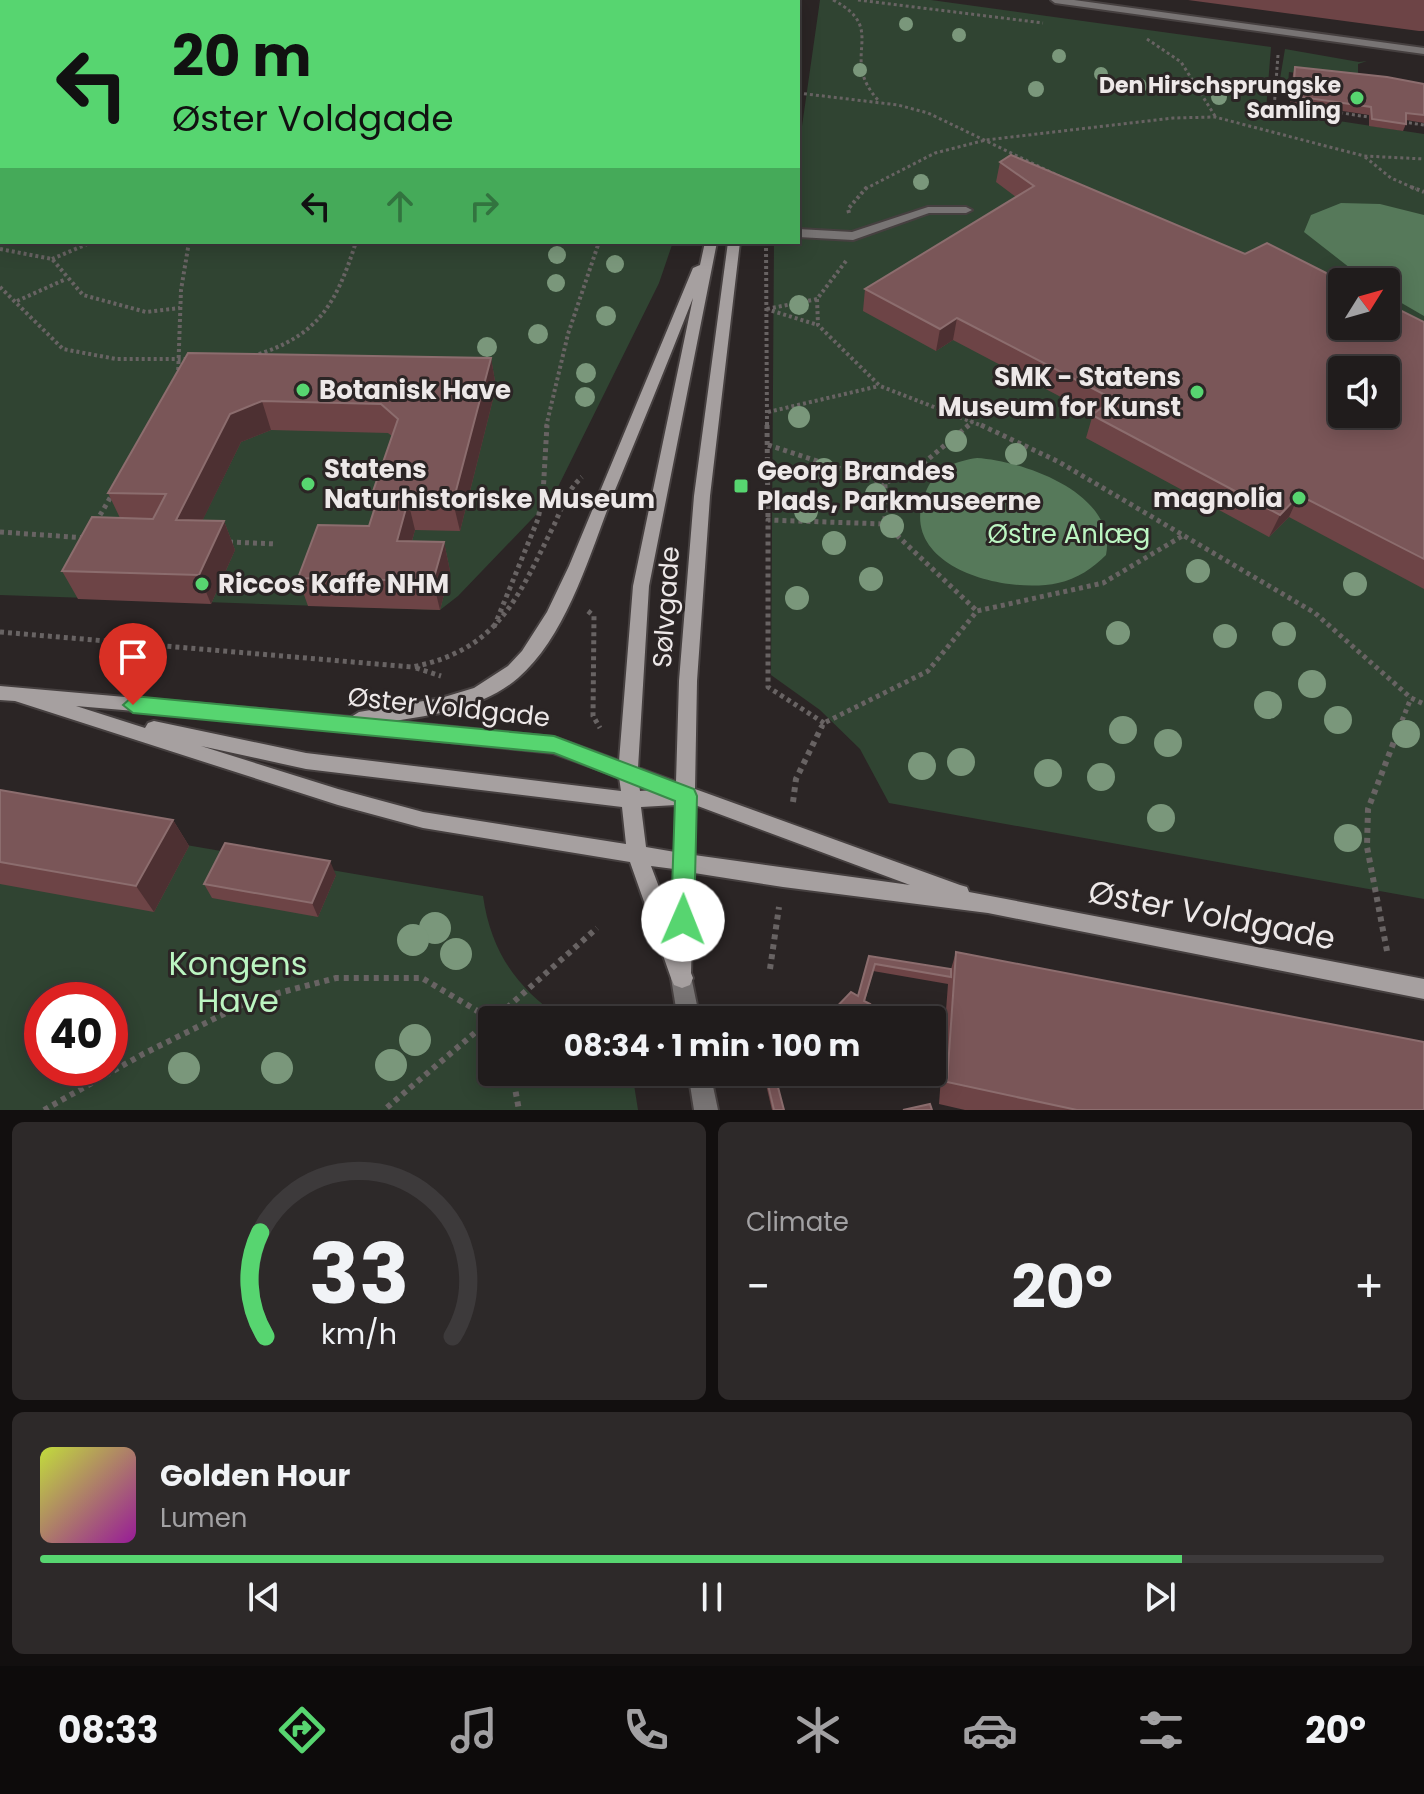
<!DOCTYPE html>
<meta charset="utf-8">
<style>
:root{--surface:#201c1c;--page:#2d2929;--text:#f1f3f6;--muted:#a2a1a3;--line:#3d3a3b;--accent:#57d570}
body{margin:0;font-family:Poppins,sans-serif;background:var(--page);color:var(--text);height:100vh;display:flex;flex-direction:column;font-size:30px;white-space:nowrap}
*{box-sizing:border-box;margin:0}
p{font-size:26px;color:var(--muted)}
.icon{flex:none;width:44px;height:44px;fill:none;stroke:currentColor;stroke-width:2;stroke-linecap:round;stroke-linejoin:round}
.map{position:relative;height:1110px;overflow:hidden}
.drawer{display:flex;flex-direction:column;gap:12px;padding:12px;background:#120f0f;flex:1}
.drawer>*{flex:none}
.guide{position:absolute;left:0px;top:0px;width:800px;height:244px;box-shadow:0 4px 20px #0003,0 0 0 2px var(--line);background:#57d570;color:#111;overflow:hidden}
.needle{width:52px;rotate:53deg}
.buttons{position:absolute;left:1328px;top:268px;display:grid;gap:16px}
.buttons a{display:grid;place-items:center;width:72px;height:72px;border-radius:8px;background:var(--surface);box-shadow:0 4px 20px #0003,0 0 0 2px var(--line);font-size:40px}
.speed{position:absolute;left:24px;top:982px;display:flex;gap:16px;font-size:40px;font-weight:700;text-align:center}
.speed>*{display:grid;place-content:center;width:104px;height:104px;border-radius:50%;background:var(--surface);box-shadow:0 4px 20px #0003,0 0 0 2px var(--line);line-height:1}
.speed .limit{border:12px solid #d22;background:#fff;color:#111}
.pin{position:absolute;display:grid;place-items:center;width:68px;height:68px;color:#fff;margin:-82px -34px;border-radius:50% 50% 50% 0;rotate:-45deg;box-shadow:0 0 8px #0007}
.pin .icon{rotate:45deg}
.me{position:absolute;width:88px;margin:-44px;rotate:1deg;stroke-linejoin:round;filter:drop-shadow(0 0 6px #0008)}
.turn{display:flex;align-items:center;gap:28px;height:168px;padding:0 40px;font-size:36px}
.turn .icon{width:104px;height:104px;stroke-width:2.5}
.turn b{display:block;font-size:56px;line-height:68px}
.lanes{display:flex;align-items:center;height:76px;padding:0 40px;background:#0003;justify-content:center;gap:40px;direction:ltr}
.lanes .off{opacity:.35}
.big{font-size:60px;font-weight:700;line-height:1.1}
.drawer .card{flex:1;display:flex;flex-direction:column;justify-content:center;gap:12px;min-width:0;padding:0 28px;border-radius:12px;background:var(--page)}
.drawer .dial{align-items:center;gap:0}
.dial svg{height:208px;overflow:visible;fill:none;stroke:var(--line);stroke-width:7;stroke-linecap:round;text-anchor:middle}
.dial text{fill:var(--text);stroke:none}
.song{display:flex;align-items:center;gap:24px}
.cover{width:96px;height:96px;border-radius:12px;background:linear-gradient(135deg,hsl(70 70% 55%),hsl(300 70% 35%))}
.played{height:8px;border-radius:4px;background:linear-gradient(90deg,var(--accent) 85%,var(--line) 85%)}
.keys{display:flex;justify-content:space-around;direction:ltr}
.heat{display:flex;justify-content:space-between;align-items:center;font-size:44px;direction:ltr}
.drawer .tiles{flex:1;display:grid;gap:12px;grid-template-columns:1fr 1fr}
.card:last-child{grid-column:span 2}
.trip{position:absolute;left:478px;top:1006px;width:468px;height:80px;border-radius:8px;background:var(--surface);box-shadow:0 4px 20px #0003,0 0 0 2px var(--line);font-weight:700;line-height:80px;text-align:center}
.menu{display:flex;height:128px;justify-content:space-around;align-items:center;background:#0d0b0b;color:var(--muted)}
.menu .icon{width:56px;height:56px}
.menu .on{color:var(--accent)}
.menu b{font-size:36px;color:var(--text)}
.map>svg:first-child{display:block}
.green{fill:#304432;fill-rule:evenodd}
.water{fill:#56795a}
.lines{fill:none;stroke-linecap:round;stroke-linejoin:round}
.lane-casing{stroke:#464040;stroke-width:4}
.street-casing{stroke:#464040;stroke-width:4}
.secondary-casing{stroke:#464040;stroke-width:4}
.path-far3{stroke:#686363;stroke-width:3;stroke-dasharray:3 3;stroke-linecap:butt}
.path-far2{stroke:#686363;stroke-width:4;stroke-dasharray:3 3;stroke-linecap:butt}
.path-far1{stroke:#686363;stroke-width:5;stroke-dasharray:4 4;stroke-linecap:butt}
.path{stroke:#686363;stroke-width:6;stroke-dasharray:5 5;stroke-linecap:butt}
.lane{fill:#787474;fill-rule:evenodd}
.street{fill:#787474;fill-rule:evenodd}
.secondary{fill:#a6a0a0;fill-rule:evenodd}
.tree{fill:#7a977b}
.wall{fill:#6d4446}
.shaded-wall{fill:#4d3032}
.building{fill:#7a5658;stroke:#8c6d6e;stroke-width:2;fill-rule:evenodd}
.route{fill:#57d570;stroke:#398a49;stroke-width:2}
.poi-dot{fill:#57d570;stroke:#2b2525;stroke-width:3}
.labels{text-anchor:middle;stroke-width:6;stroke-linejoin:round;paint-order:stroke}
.far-poi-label{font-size:22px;font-weight:bold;fill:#ede8e8;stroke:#2b2525;text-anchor:end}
.poi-label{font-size:26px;font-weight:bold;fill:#ede8e8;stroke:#2b2525;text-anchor:start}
.park-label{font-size:26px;fill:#bbf5c1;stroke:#2b2525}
.street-label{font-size:26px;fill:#ede8e8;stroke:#2b2525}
.near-street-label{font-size:32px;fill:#ede8e8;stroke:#2b2525}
.near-park-label{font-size:32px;fill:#bbf5c1;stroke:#2b2525}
</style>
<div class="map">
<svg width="1424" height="1110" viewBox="0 0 1424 1110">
<rect width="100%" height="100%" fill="#2b2525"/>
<path class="green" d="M0,0H680L2,2V242H673L659,283L553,497L458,596L440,610L0,595Z
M820,0H931L1271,47L1266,110L1424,134V899L889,803L860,749L820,710L771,675L774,242H798V154ZM1342,282H1386V326H1342ZM1342,370H1386V414H1342Z
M1285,49L1359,62L1367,61L1358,64V82L1289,72L1288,84L1279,85Z
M0,813L483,896C491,952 517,989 564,1020H492V1072H632L638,1110H0ZM42,1000H110V1068H42Z"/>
<path class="water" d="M1341,203L1380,204L1424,215V316L1386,294V282H1368L1304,232L1311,215Z
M977,458C1025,461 1118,494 1106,555C1093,568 1077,579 1058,583C1005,595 891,566 927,489C937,468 956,461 977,458Z"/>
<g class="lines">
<g class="lane-casing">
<path id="lane" d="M928,207H966L972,210L966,213H929L853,240L798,237V229L852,232Z"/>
</g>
<g class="street-casing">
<path id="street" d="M1051,0H1074L1424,48V54L1055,3Z
M682,968L690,971L700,1020H678L671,978L674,971Z
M688,1072H710L718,1110H694Z"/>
</g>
<g class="secondary-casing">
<path id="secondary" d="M725,0H733V2H725Z
M748,0H756V2H748Z
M705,242H717L649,586L638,768L676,782L679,681L694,496L728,242H740L710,496L697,681L695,789L960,885L967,887L969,892L1424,979V999L988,913L783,887L694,873L691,973L693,978L690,985L682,988L674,985L671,978L630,862L423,828L338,805L15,701L0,700V686L351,717L359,712L441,698L474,688L508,666L522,651L547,612L569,566L693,268L700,265ZM693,298L633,586L619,761L554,737L393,721C437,715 484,707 518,678C567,636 590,553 613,495C640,430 667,364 693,298ZM76,706L252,721L553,753L619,777L621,791L306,753L154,721L148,723L145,728ZM201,746L306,769L622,807L626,844L423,812L338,789ZM639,784L654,790L640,791ZM676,805L675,852L646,847L641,807ZM695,805L910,885L694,855ZM651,866L674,869L673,924Z"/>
</g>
<path class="path-far3" d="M833,0C891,30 836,57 880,102
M858,0L1043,23
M1147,39L1181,62L1215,116
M1278,55L1274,109L1295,112L1296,106L1368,117
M1276,86L1292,88
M798,93L898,105L928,113L1061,177
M1403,122L1424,125
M1365,157L1391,178L1416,189
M865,189L935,153L986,140L1173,118L1215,117L1364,156L1424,159"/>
<path class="path-far2" d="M1411,187L1424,192
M849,213L848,209L867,187
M112,242H152
M766,242L767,427
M0,249L52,259L83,295L146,312L180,308
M52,259L92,242
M846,261L817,299L818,325L880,386L985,427
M0,287L63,349L116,359H187
M17,301L66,279
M766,309L818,325
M767,309L817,299
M253,356C319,336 336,304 356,242
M178,376L181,290L189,242
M768,412L879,386
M546,427L568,334L599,242
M966,427L973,421"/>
<path class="path-far1" d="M767,425L768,520
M969,425L920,466L885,483V524L977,611
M981,425L1059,462L1315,613L1411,698L1424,704
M768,445L884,483
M96,522L113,493
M0,532L87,538
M229,542L277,544
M588,611L594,616L593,716L600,728
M494,627L538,519L543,494L547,425
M0,632L412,667C499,650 518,597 554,525C562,508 567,490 582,477
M416,668L441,676
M824,723L768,687V520L885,524
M821,728L824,723L928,671L977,611L1103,583L1184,535
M1399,728L1411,698"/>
<path class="path" d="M793,802L796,779L822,726
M1387,951L1367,847L1368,809L1400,726
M770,969L779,907
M492,1021L597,928
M512,1072L519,1110
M44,1110L143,1054L252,1000L336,978H422L491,1019L384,1110"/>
<use href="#lane" class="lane"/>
<use href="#street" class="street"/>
<use href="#secondary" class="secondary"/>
</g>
<g class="tree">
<circle cx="906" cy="24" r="7"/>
<circle cx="959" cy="35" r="7"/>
<circle cx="1059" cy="56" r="7"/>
<circle cx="860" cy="70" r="7"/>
<circle cx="1101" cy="74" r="7"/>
<circle cx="1139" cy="86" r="8"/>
<circle cx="1036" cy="89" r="8"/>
<circle cx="1219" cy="97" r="8"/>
<circle cx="921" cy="182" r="8"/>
<circle cx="557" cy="255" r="9"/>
<circle cx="615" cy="264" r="9"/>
<circle cx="556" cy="283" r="9"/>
<circle cx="799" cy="305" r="10"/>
<circle cx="606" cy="316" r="10"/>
<circle cx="538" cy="334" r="10"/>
<circle cx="487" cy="347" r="10"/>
<circle cx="586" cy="373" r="10"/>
<circle cx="585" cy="397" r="10"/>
<circle cx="799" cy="417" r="11"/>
<circle cx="956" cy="441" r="11"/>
<circle cx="1016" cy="454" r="11"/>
<circle cx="824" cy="469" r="11"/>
<circle cx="876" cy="494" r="11"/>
<circle cx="806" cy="511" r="12"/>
<circle cx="892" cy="526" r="12"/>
<circle cx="834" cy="543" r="12"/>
<circle cx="1198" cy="571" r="12"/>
<circle cx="871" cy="579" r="12"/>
<circle cx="1355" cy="584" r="12"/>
<circle cx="797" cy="598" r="12"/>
<circle cx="1118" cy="633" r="12"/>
<circle cx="1284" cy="634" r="12"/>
<circle cx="1225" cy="636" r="12"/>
<circle cx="1312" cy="684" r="14"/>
<circle cx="1268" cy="705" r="14"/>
<circle cx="1338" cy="720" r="14"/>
<circle cx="1123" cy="730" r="14"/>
<circle cx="1406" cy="734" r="14"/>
<circle cx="1168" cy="743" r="14"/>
<circle cx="961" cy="762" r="14"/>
<circle cx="922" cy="766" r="14"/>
<circle cx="1048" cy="773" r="14"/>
<circle cx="1101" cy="777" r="14"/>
<circle cx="1161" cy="818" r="14"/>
<circle cx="1348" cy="838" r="14"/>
<circle cx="435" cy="928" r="16"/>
<circle cx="413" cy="940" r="16"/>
<circle cx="456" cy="954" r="16"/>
<circle cx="415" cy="1040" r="16"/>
<circle cx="391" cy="1065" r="16"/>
<circle cx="184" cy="1068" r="16"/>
<circle cx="277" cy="1068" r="16"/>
</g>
<path class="wall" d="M308,0H484L483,2H307Z
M1188,0H1424V31H1419Z
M1295,67L1424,84V123L1406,120V124L1403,131L1369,126V115L1290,103L1293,74Z
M1000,162L1424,322V589L1289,517L1269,537L1086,438L1093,414L953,340L936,351L863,311L865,289L1016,197L996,182Z
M188,353L491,358L496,387L460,531L415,530L412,541L444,542L450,571L440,610L308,606L298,578L369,526L373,513L370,500L392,436L388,433L271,430L241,442L202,521H224L235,550L211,604L78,599L62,571L120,518L108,493Z
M0,790L173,820L189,846L154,912L0,884Z
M336,875L318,917L212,898L204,884Z
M956,952L1424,1110H965L939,1104L948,984L873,971L865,1001L869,1010L858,996L869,956L951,969Z
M763,1072H774L784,1110H772Z"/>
<path class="shaded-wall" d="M470,0H484L483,2H470Z
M957,318L953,340L936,351L940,329Z
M491,358L496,387L460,531L453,502Z
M262,401L271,430L241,442L189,548L176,520L230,414Z
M1299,495L1289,517L1269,537L1280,515Z
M408,501L415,530L404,569L397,541Z
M224,521L235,550L211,604L199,575Z
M444,542L450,571L440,610L433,581Z
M173,820L189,846L154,912L136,886Z
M330,861L336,875L318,917L312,903Z
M870,1004L869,1010L863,1020H860Z"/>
<path class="building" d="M0,0H48L52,2H2V25L0,24Z
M308,0H359L358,2H307Z
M420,0H470V2H419Z
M485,0H538L537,2H485Z
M549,0H589L588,2H548Z
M1295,67L1387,77L1424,84V115L1406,113V124L1372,119L1371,107L1293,96Z
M1011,155L1245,254L1267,243L1344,282H1342V326H1386V303L1424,322V559L1299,495L1280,515L1092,415L1113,399L957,318L940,329L865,289L1034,186L1000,162ZM1342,370H1386V414H1342Z
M188,353L491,358L453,502L408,501L397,541L444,542L433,581L298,578L318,525L369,526L377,501L370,500L398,419L381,404L262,401L230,414L176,520L224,521L199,575L62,571L92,517L153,519L166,494L108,493Z
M0,790L173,820L136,886L0,862Z
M225,843L330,861L312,903L204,884Z
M956,952L1424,1042V1110H1077L947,1082Z
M869,956L951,969V977L875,964L864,1001L870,1004L860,1020H824L851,992L858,996Z
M765,1072H774L784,1110H774Z
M930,1104L932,1110H903Z"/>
<path class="route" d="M133,696L554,736L694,789L697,796L694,920L691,928L683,931L674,928L671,920L675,801L554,753L133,713L123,705Z"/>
<g class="poi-dot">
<circle cx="1357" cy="98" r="8"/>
<circle cx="303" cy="390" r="8"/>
<circle cx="1197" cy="392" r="8"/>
<circle cx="308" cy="484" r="8"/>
<rect x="733" y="478" width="16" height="16" rx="4"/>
<circle cx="1299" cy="498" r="8"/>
<circle cx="202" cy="584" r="8"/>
</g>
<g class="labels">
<g class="far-poi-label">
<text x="1341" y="93">Den Hirschsprungske<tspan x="1341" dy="25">Samling</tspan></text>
</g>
<g class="poi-label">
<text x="1181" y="386" text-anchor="end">SMK - Statens<tspan x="1181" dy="30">Museum for Kunst</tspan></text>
<text x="319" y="399">Botanisk Have</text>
<text x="324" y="478">Statens<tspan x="324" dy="30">Naturhistoriske Museum</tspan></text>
<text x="757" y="480">Georg Brandes<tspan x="757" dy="30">Plads, Parkmuseerne</tspan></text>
<text x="1283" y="507" text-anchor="end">magnolia</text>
<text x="218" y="593">Riccos Kaffe NHM</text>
</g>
<g class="park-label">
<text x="1069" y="543">Østre Anlæg</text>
</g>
<g class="street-label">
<text transform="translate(666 607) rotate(-86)" y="9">Sølvgade</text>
<text transform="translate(449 707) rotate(6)" y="9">Øster Voldgade</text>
</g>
<g class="near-street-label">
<text transform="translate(1212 915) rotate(11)" y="11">Øster Voldgade</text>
</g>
<g class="near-park-label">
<text x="238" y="975">Kongens<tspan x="238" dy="37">Have</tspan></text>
</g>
</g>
</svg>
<div class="buttons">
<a><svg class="needle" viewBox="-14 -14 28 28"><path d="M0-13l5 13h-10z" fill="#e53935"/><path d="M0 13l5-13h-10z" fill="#a2a1a3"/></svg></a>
<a><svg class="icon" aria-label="sound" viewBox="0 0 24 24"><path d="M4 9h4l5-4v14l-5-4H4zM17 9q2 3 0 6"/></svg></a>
</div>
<div class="speed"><div class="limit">40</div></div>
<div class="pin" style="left:133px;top:705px;background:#d93025"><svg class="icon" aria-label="arrive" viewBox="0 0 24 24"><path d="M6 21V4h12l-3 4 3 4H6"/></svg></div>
<svg class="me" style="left:683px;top:920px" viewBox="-20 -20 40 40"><circle r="19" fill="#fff"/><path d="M0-13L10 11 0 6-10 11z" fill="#57d570"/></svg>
<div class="trip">08:34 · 1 min · 100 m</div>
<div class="guide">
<div class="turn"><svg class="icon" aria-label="left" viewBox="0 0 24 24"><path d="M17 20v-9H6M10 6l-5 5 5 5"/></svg><div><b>20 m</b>Øster Voldgade</div></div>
<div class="lanes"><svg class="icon" aria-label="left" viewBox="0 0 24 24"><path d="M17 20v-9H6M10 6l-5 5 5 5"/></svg><svg class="icon off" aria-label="ahead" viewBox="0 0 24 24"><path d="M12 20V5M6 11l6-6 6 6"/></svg><svg class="icon off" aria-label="right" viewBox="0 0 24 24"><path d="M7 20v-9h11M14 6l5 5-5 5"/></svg></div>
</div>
</div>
<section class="drawer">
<div class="tiles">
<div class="card dial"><svg viewBox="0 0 100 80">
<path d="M14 69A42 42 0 1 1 86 69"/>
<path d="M14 69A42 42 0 0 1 12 29" stroke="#57d570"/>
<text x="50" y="56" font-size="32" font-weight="700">33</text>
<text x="50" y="72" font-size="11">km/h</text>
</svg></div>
<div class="card"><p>Climate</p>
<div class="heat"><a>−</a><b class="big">20°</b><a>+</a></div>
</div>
<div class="card">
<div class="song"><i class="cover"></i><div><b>Golden Hour</b><p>Lumen</p></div></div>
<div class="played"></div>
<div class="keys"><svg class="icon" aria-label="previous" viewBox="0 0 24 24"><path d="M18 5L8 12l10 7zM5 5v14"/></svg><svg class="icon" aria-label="pause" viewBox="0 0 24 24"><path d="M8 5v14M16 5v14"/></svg><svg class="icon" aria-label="next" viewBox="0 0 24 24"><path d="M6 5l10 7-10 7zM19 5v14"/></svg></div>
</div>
</div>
</section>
<nav class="menu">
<b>08:33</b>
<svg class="icon on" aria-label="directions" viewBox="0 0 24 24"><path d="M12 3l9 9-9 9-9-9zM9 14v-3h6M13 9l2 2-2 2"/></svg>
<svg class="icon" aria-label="music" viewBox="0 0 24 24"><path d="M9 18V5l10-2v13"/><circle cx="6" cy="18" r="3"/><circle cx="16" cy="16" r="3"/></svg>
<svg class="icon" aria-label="phone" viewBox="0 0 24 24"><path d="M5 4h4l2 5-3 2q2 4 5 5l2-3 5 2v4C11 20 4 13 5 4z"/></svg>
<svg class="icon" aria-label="climate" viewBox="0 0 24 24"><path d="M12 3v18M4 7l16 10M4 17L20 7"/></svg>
<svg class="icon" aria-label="car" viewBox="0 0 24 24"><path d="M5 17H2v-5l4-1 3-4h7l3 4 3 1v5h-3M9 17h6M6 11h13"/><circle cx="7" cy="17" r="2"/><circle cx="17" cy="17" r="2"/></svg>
<svg class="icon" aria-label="filters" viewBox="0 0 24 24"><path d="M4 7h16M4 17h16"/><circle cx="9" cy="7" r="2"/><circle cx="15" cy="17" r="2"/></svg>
<b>20°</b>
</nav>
